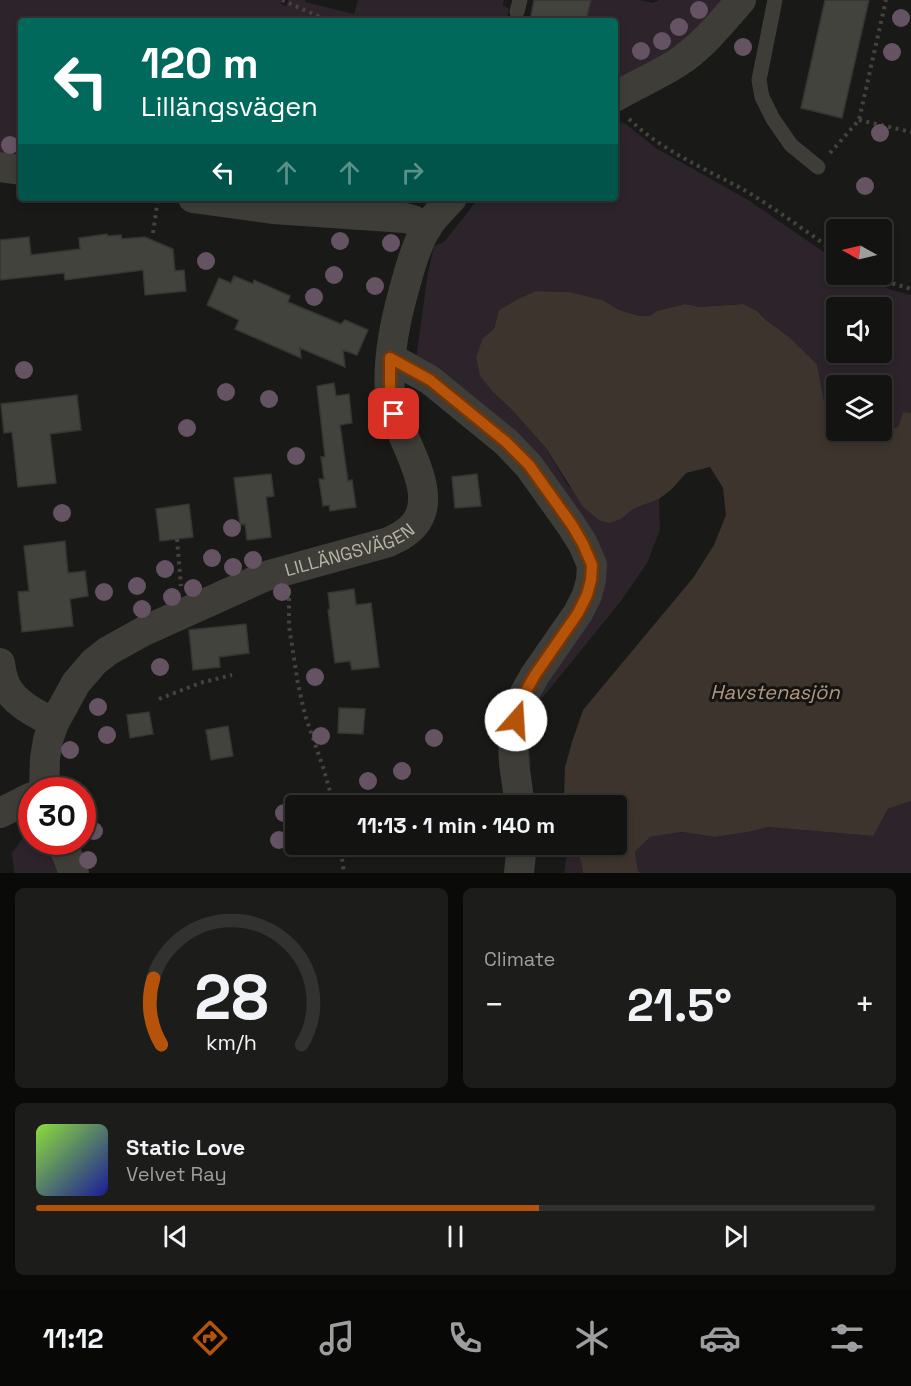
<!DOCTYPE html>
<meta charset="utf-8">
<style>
:root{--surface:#131311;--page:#1c1c1a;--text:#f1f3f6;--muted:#9d9e9f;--line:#323231;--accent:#b45309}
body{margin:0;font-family:"Space Grotesk",sans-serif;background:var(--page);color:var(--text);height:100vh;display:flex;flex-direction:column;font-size:22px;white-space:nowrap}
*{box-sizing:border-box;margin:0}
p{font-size:20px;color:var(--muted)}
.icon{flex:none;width:33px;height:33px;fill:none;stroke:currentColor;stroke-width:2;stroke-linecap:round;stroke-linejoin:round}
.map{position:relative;height:873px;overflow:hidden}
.details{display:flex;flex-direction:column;gap:15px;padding:15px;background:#0a0a09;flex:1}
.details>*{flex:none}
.hud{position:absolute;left:18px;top:18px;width:600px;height:183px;border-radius:6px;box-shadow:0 3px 9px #0003,0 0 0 2px var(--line);background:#00695c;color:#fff;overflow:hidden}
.needle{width:39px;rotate:278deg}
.fabs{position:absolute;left:826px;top:219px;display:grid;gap:12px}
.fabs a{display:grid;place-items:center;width:66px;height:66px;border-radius:6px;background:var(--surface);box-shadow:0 3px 9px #0003,0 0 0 2px var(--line);font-size:30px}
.speed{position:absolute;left:18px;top:777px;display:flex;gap:12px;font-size:30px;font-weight:700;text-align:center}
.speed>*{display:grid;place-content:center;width:78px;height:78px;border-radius:50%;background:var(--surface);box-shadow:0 3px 9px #0003,0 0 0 2px var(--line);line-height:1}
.speed .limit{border:9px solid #d22;background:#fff;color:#111}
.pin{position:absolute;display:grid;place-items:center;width:51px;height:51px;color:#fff;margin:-26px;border-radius:12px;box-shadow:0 3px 9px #0006}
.me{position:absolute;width:66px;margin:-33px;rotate:19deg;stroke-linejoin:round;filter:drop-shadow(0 0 4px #0008)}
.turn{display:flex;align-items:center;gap:21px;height:126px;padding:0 24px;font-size:27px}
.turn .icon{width:78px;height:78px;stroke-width:2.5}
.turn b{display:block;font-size:42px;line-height:51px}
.lanes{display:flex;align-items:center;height:57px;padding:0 24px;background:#0003;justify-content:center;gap:30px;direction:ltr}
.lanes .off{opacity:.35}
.big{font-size:45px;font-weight:700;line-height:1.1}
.details .widget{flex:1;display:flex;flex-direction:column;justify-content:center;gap:9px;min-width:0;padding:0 21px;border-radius:9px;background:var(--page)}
.details .dial{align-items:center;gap:0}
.dial svg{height:156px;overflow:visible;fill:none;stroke:var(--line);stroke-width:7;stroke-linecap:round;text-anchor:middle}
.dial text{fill:var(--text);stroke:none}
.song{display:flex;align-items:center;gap:18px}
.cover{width:72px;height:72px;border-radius:9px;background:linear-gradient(135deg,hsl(90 70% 55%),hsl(240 70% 35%))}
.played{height:6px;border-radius:3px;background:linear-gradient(90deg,var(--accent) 60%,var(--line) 60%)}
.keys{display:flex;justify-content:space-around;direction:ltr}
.heat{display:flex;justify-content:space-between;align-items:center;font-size:33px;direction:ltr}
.details .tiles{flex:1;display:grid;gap:15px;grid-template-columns:1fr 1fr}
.widget:last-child{grid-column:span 2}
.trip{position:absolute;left:285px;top:795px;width:342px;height:60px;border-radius:6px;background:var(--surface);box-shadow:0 3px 9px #0003,0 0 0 2px var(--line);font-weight:700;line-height:60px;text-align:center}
.menu{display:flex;height:96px;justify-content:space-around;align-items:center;background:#080807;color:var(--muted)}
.menu .icon{width:42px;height:42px}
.menu .current{color:var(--accent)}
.menu b{font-size:27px;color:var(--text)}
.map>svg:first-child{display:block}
.green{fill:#2c232b;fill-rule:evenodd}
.water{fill:#3d342d}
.building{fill:#43433e;stroke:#353531;stroke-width:1.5}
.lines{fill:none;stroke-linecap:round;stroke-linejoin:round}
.path{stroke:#45433e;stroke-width:4;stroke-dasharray:3 4.5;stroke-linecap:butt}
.service{stroke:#3e3d38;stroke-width:15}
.minor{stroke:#3e3d38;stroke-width:30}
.tree{fill:#655263}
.route-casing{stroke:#753606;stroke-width:15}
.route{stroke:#b45309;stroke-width:10}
.labels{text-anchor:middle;stroke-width:6;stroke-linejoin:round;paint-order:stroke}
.street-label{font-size:18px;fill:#b9b4a9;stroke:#141412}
.water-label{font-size:20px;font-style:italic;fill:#b39780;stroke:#141412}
</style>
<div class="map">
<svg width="911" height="873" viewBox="0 0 911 873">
<rect width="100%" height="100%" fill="#191917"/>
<path class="green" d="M0,0H281V4L286,6L288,0H305V2L354,14L358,0H504L503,5L509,9L506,21H21V163L0,160Z
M591,0H640L653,3L659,0H729L678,48L615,84V21H586Z
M615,120L626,124L656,148L748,200L837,261V274L861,275L891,290L911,295V413L903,412L898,427L880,433L859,432L857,431L882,430V386H837V419L826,413L817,364L789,337L767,321L757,311L743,304L700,307L685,304L657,311L650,316H639L619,310L603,300L569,292L536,291L518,299L499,310L494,329L483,338L493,392L512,410L546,448L568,486L621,519L633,509L659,499L660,530L647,563L621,601L539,702L531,720L529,745L531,766L521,774V721L598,559L415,366L428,272L434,246L444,242L479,198H615ZM837,308H882V352H837Z
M911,801V873H641L638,871L635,852L650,837L682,832L715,837L748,832L768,827L872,836L888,809Z
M31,827L32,842H52L64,873H14L12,853Z
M568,845H574L581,861L583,873H564Z"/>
<path class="water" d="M536,291L569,292L603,300L619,310L639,316H650L657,311L685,304L700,307L743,304L757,311L767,321L789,337L817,364L826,413L837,419V430L857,431L859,432L880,433L898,427L903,412L911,413V801L888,809L873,836L768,827L748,832L715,837L682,832L650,837L635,852L638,871L641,873H583L581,861L574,845L616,844V806L565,805L564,797L565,767L572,742L583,710L693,578L714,545L726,515L723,488L710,467L686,473L672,489L659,499L633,509L621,519L609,523L599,520L583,507L546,448L512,410L493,392L480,376L476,357L483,338L494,329L499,310L518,299Z"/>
<path class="building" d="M534,0H591L586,21H530Z
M825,0H869L842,118L801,108Z
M107,234L108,236L121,235L122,239L145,237L173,249L175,271L184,270L186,291L145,295L143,270L65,280L64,273L0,280V240L29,237L31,255L80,249L79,238Z
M234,276L253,284L254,280L290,296L288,302L341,324L345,320L368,330L357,355L343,350L345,367L300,348L301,358L235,329L239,320L207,305L219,278L231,283Z
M334,383L336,396L349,394L352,423L340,425L348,481L352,480L356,507L330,511L329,505L323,506L319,479H324L321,457H325L317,386Z
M77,395L81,430L50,434L56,483L18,487L12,432L4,433L1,404Z
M271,474L274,496L266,497L271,537L247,540L245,524L240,525L234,478Z
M477,474L481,506L455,508L452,477Z
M189,504L193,537L160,541L156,509Z
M65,541L68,573L85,571L88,596L70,599L73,626L22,632L18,592L29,591L24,546Z
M354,589L356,605L371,603L379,667L352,670L350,661L335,663L328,610L330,609L328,593Z
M246,624L249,653L219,657L220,667L193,670L189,630Z
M339,708L365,709L363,734L338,733Z
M149,712L153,734L130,738L127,715Z
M228,726L233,756L211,760L206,730Z"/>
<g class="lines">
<path class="path" d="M282,0L329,21
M629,119C662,151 706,169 746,191C777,210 807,232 837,253
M859,120L911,132
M830,153L859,120L886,0
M153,233L158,198
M872,274L888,282L911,289
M177,539L181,586
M289,598V626L298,684L305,715L324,770L334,806
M159,699L200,683L232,675
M340,844L344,873"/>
<path class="service" d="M775,0L759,80L762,97L773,119L791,145L818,167
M517,12L520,0"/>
<g class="minor">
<path d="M615,97C635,85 657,76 677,63C702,47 722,22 741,0"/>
<path d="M0,167L21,170"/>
<path d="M193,198L273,209L405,218L413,220L427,228"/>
<path d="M391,358L430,380L506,442L529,466L571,525L583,544L592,565L591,580L587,595L578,613L535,675L522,698L516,720L513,741L514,763L520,806"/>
<path d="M0,663C1,670 3,679 6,686C15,704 37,714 54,723"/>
<path id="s1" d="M44,790L45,758L48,740L54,723L76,683L94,662L108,651L144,631L266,576L389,542C394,539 400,537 405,533C452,500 393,435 390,394C387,358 395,321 405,286C410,267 416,247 425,230C432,218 443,208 452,198"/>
<path d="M0,813L32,797"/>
<path d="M62,842L74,873"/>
<path d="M519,873L522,844"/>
</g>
</g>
<g class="tree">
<circle cx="699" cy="10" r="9"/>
<circle cx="901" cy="18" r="9"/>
<circle cx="679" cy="27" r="9"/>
<circle cx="662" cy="41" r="9"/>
<circle cx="743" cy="47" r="9"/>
<circle cx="641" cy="51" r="9"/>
<circle cx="892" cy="52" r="9"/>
<circle cx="880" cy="133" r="9"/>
<circle cx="10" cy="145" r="9"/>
<circle cx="865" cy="186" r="9"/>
<circle cx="340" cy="241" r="9"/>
<circle cx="391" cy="243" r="9"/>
<circle cx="206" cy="261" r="9"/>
<circle cx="334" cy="275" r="9"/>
<circle cx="375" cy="286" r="9"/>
<circle cx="314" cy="297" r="9"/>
<circle cx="24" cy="370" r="9"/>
<circle cx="226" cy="392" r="9"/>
<circle cx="269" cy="399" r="9"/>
<circle cx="187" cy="428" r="9"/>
<circle cx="296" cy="456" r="9"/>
<circle cx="62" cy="513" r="9"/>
<circle cx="232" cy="528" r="9"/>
<circle cx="212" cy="558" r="9"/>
<circle cx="253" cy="560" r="9"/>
<circle cx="233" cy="567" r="9"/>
<circle cx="165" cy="569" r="9"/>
<circle cx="137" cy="586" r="9"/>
<circle cx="193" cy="588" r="9"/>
<circle cx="104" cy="592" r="9"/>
<circle cx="282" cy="592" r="9"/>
<circle cx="172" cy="597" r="9"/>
<circle cx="142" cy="609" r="9"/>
<circle cx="160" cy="667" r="9"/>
<circle cx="315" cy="677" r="9"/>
<circle cx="98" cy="707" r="9"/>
<circle cx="107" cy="735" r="9"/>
<circle cx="321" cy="736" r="9"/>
<circle cx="434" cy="738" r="9"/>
<circle cx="70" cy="750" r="9"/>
<circle cx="402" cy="771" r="9"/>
<circle cx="368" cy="781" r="9"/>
<circle cx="284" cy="813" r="9"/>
<circle cx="94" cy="831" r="9"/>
<circle cx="279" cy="840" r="9"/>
<circle cx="88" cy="860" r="9"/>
</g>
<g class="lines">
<g class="route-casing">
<path id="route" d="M394,414L390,397V358L430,380L506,442L529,465L572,525L583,544L592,565L591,580L587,595L578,613L535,675L522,698L516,720"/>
</g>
<use href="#route" class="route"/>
</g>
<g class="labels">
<g class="street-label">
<text dy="6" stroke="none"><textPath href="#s1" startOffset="422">LILLÄNGSVÄGEN</textPath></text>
</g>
<g class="water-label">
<text x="775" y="699">Havstenasjön</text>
</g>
</g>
</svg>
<div class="fabs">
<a><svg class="needle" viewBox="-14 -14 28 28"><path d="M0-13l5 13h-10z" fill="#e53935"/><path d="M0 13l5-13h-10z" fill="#9d9e9f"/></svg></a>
<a><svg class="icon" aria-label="sound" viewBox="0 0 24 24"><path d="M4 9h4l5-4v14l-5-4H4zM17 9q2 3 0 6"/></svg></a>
<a><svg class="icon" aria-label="layers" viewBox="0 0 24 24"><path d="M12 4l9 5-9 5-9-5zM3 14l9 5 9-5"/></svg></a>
</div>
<div class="speed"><div class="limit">30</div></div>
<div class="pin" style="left:394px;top:414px;background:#d93025"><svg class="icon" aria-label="arrive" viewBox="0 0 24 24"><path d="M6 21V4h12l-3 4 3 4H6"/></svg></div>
<svg class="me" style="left:516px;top:720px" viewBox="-20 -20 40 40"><circle r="19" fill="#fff"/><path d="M0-13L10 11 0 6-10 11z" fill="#b45309"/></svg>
<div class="trip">11:13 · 1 min · 140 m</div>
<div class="hud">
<div class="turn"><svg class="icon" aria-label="left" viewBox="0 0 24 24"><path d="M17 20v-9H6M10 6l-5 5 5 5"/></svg><div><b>120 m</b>Lillängsvägen</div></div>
<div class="lanes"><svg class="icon" aria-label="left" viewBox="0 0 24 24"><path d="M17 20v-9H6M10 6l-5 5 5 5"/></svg><svg class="icon off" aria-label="ahead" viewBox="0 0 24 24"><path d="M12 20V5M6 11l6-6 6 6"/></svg><svg class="icon off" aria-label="ahead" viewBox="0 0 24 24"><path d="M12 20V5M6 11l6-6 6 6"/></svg><svg class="icon off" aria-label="right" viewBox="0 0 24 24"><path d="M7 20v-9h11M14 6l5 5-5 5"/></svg></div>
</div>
</div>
<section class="details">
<div class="tiles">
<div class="widget dial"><svg viewBox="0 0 100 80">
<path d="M14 69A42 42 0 1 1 86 69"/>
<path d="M14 69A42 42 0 0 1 10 35" stroke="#b45309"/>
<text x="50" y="56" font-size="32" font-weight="700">28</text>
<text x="50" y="72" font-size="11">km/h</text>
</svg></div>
<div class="widget"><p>Climate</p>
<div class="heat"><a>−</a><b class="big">21.5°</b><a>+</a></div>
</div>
<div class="widget">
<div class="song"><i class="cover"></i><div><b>Static Love</b><p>Velvet Ray</p></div></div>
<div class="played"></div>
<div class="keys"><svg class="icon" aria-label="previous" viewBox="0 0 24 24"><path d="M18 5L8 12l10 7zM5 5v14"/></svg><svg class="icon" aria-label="pause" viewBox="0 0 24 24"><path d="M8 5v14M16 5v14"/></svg><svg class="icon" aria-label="next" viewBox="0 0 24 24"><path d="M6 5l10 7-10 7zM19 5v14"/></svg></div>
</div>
</div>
</section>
<nav class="menu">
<b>11:12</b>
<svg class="icon current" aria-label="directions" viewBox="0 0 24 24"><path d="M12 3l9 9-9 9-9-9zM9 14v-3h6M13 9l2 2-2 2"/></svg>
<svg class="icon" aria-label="music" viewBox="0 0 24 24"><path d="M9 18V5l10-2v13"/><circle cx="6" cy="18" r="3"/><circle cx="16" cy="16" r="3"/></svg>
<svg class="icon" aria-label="phone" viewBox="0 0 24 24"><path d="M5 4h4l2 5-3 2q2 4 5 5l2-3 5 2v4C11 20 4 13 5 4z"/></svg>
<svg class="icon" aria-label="climate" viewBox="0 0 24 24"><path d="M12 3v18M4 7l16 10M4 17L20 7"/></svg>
<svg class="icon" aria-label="car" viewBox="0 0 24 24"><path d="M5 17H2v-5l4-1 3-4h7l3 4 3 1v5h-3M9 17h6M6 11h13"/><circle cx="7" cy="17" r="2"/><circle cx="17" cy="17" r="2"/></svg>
<svg class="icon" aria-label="filters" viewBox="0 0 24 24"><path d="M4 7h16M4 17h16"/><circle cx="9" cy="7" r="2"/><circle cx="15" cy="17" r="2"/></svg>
</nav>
